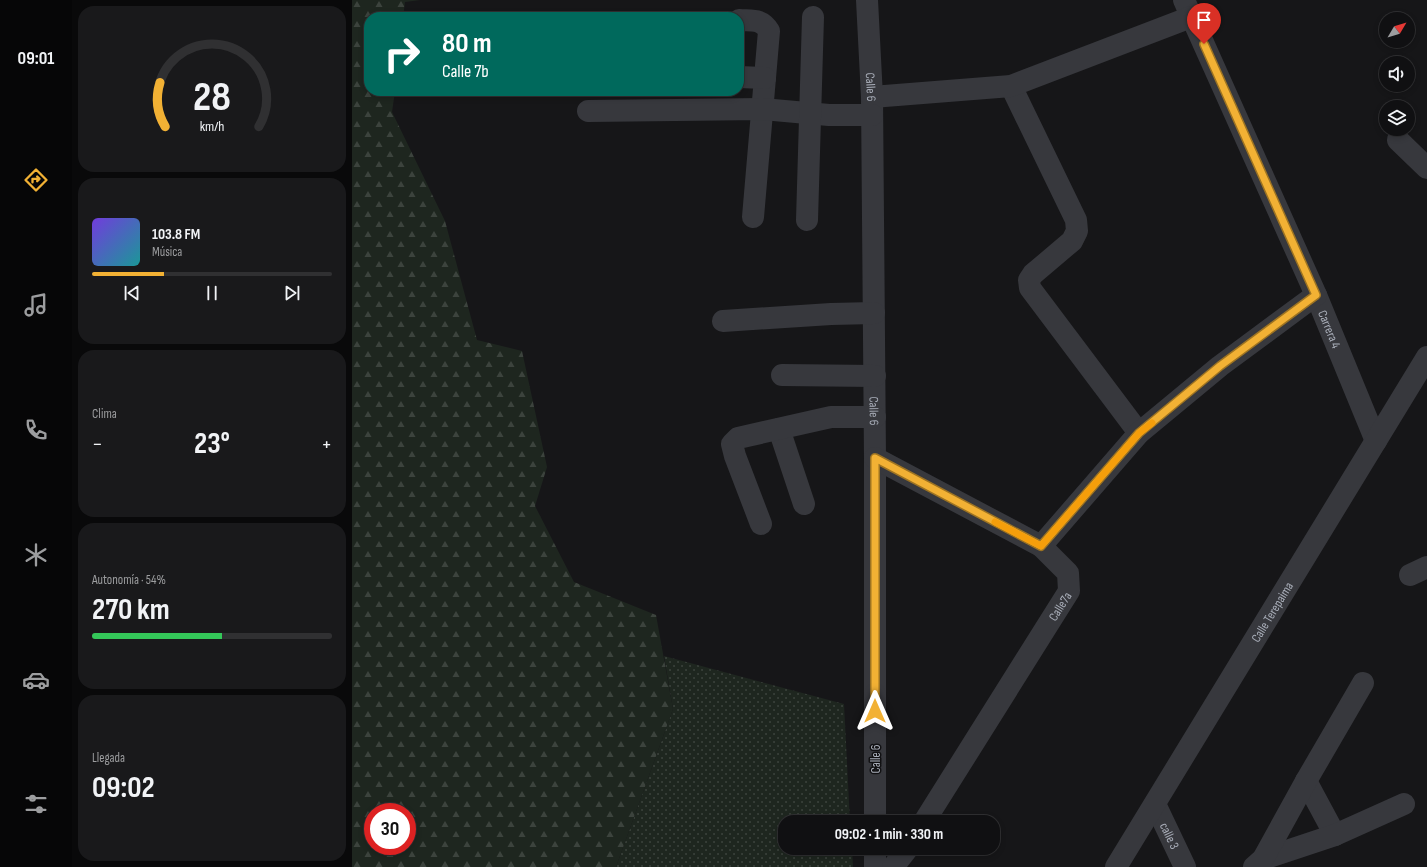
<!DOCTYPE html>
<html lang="es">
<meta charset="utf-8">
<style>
:root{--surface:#101012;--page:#19191b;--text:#f1f3f6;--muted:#9c9d9f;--line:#303032;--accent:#f2b134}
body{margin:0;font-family:"Sofia Sans Condensed",sans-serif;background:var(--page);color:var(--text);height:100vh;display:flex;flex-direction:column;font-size:15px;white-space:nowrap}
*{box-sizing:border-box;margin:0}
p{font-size:13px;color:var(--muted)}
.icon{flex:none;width:22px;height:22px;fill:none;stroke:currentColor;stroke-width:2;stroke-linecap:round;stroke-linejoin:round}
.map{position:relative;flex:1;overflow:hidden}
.sheet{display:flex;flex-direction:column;gap:6px;padding:6px;background:#09090a;width:280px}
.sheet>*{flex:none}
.hud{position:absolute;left:12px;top:12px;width:380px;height:84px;border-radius:16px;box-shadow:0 2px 6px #0003,0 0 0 1px var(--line);background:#00695c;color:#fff;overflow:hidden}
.needle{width:26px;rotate:52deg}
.controls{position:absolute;left:1027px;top:12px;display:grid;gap:8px}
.controls a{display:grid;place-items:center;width:36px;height:36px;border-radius:50%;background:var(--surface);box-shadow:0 2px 6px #0003,0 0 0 1px var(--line);font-size:20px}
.speed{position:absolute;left:12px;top:803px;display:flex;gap:8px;font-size:20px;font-weight:700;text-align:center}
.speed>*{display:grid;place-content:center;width:52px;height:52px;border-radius:50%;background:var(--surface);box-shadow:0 2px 6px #0003,0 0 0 1px var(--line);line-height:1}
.speed .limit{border:6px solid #d22;background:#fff;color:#111}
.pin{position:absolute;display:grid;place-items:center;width:34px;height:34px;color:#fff;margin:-41px -17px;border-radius:50% 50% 50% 0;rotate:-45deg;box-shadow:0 0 4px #0007}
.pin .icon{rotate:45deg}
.me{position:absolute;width:44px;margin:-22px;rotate:0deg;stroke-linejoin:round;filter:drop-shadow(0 0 3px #0008)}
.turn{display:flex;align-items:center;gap:14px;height:84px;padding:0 12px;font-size:18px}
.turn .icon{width:52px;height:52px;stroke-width:2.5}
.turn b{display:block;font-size:28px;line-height:34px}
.big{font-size:30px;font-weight:700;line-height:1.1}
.sheet .tile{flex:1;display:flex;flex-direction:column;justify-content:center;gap:6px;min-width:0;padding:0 14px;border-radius:16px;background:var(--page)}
.sheet .dial{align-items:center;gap:0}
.dial svg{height:104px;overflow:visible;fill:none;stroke:var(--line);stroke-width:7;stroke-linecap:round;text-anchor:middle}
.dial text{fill:var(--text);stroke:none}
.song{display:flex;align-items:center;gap:12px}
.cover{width:48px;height:48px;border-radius:6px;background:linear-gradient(135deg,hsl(260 70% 55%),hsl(180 70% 35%))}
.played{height:4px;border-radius:2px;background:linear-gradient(90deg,var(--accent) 30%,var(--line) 30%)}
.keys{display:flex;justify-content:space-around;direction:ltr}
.heat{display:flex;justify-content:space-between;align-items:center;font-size:22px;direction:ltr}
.charge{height:6px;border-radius:3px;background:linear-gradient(90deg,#34c759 54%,var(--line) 0)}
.trip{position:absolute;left:426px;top:815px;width:222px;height:40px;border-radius:16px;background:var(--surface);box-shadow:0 2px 6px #0003,0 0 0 1px var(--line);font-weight:700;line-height:40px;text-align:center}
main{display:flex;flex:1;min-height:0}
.tab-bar{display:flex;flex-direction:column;width:72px;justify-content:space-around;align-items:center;background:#060607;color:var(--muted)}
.tab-bar .icon{width:28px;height:28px}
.tab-bar .on{color:var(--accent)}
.tab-bar b{font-size:18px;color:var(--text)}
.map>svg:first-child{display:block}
.green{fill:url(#green-dots)}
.forest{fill:url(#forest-firs);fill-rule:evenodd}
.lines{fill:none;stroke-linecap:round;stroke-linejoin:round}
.minor{stroke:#37383d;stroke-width:22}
.route-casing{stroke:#9d7322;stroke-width:10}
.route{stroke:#f2b134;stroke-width:7}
.slow{stroke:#f59e0b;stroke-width:7}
.labels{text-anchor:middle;stroke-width:3;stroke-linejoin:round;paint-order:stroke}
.street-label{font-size:13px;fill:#a8adb8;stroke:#111113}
</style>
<main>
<nav class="tab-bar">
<b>09:01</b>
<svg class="icon on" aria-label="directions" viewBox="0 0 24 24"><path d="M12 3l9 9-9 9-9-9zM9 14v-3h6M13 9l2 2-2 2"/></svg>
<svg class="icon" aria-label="music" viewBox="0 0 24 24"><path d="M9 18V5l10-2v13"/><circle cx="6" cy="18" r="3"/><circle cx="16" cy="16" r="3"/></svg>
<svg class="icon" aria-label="phone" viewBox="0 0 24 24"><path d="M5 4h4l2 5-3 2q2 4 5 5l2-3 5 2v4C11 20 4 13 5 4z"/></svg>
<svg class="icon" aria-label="climate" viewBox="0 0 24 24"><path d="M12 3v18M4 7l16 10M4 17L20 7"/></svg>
<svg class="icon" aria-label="car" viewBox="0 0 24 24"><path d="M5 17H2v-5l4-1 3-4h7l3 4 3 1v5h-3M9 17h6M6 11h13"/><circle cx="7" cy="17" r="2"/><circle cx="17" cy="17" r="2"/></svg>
<svg class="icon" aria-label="filters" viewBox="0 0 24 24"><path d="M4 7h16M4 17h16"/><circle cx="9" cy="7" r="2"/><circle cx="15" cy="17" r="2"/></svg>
</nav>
<section class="sheet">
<div class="tile dial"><svg viewBox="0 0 100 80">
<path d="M14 69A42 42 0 1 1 86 69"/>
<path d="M14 69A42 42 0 0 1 10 35" stroke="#f2b134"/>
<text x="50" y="56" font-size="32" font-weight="700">28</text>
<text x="50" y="72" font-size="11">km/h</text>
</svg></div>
<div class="tile">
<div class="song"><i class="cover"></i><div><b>103.8 FM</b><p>Música</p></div></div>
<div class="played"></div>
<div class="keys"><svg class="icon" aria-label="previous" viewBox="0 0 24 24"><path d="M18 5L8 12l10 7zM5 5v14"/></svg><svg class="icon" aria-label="pause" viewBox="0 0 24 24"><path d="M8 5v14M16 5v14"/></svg><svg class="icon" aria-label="next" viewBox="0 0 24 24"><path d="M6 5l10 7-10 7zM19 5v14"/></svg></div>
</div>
<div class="tile"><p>Clima</p>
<div class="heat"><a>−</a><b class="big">23°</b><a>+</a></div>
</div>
<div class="tile"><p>Autonomía · 54%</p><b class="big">270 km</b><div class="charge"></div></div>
<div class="tile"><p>Llegada</p><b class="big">09:02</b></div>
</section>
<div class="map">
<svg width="1075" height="867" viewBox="0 0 1075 867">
<defs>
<pattern id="green-dots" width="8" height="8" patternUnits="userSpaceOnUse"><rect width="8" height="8" fill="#1e261f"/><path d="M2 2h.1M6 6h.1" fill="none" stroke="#3c433d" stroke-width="1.8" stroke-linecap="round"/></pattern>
<pattern id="forest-firs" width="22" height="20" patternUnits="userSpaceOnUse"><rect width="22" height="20" fill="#1e261f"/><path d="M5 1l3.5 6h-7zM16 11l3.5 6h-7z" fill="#3c433d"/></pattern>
</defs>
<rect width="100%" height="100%" fill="#161618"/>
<path class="green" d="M312,656L492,704L498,822H433V848H500L501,867H264L321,709Z"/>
<path class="forest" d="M0,0H68L53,2L51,17H17V91H43L40,112L93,221L125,340L170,351L195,467L183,506L222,582L304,615L321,709L264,867H0ZM21,812H55V846H21Z"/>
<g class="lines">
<g class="minor">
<path id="s1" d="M515,0L520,97L523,458V822"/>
<path id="s2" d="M832,0L964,295L1024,441"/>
<path d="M387,20C400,21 409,18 417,31L401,217"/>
<path d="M387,77L413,78"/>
<path d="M659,86L724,220L725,231L720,241L681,274L677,280L678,288L787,433"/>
<path d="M520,97L659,86L839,17"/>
<path d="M236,111L410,109L477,115H520"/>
<path d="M1046,140L1075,168"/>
<path d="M455,220L461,17"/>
<path d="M371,321L479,314L522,313"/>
<path d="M430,375L523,376"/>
<path d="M427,429L452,504"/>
<path d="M523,458L689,546"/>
<path d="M409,524L383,456L380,444L386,438L479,417H523"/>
<path d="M1058,575L1075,567"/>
<path d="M954,781L983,835"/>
<path id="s3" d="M803,804L833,867"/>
<path id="s4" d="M572,822L717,591L716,573L689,546L787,433L868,366L964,295"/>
<path d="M911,859L983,835L1052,804"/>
<path d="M523,867V848"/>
<path d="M541,867L556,848"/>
<path id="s5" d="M764,867L1075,357"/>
<path d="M902,867L911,859L954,781L1011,683"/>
</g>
</g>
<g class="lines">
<g class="route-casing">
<path id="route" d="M523,711V458L689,546L787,433L868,366L964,295L852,44"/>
</g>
<use href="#route" class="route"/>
<path class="slow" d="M643,522L689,546L787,433L800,423"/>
</g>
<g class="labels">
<g class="street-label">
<text dy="5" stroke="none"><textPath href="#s1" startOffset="87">Calle 6</textPath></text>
<text dy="5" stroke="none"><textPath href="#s2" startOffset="360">Carrera 4</textPath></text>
<text dy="5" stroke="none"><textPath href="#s1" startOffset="411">Calle 6</textPath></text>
<text dy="5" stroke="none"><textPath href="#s4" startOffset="255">Calle7a</textPath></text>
<text dy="5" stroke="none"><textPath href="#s5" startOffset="299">Calle Terepaima</textPath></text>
<text transform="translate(523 759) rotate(-90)" y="5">Calle 6</text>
<text dy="5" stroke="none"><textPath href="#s3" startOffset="35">calle 3</textPath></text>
</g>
</g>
</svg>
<div class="controls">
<a><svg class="needle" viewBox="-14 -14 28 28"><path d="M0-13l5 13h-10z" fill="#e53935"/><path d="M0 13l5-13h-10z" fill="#9c9d9f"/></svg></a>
<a><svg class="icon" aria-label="sound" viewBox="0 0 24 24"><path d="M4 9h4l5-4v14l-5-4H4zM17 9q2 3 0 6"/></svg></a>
<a><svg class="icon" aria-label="layers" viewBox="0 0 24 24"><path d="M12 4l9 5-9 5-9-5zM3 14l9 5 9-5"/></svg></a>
</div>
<div class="speed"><div class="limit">30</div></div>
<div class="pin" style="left:852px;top:44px;background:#d93025"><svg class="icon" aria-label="arrive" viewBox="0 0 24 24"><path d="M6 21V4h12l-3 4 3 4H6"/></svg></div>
<svg class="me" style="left:523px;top:711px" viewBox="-20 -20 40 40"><path d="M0-17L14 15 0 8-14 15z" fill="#f2b134" stroke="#fff" stroke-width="4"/></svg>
<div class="trip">09:02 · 1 min · 330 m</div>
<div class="hud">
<div class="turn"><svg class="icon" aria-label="right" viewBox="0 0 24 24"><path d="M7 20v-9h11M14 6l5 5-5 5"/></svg><div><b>80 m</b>Calle 7b</div></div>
</div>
</div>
</main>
